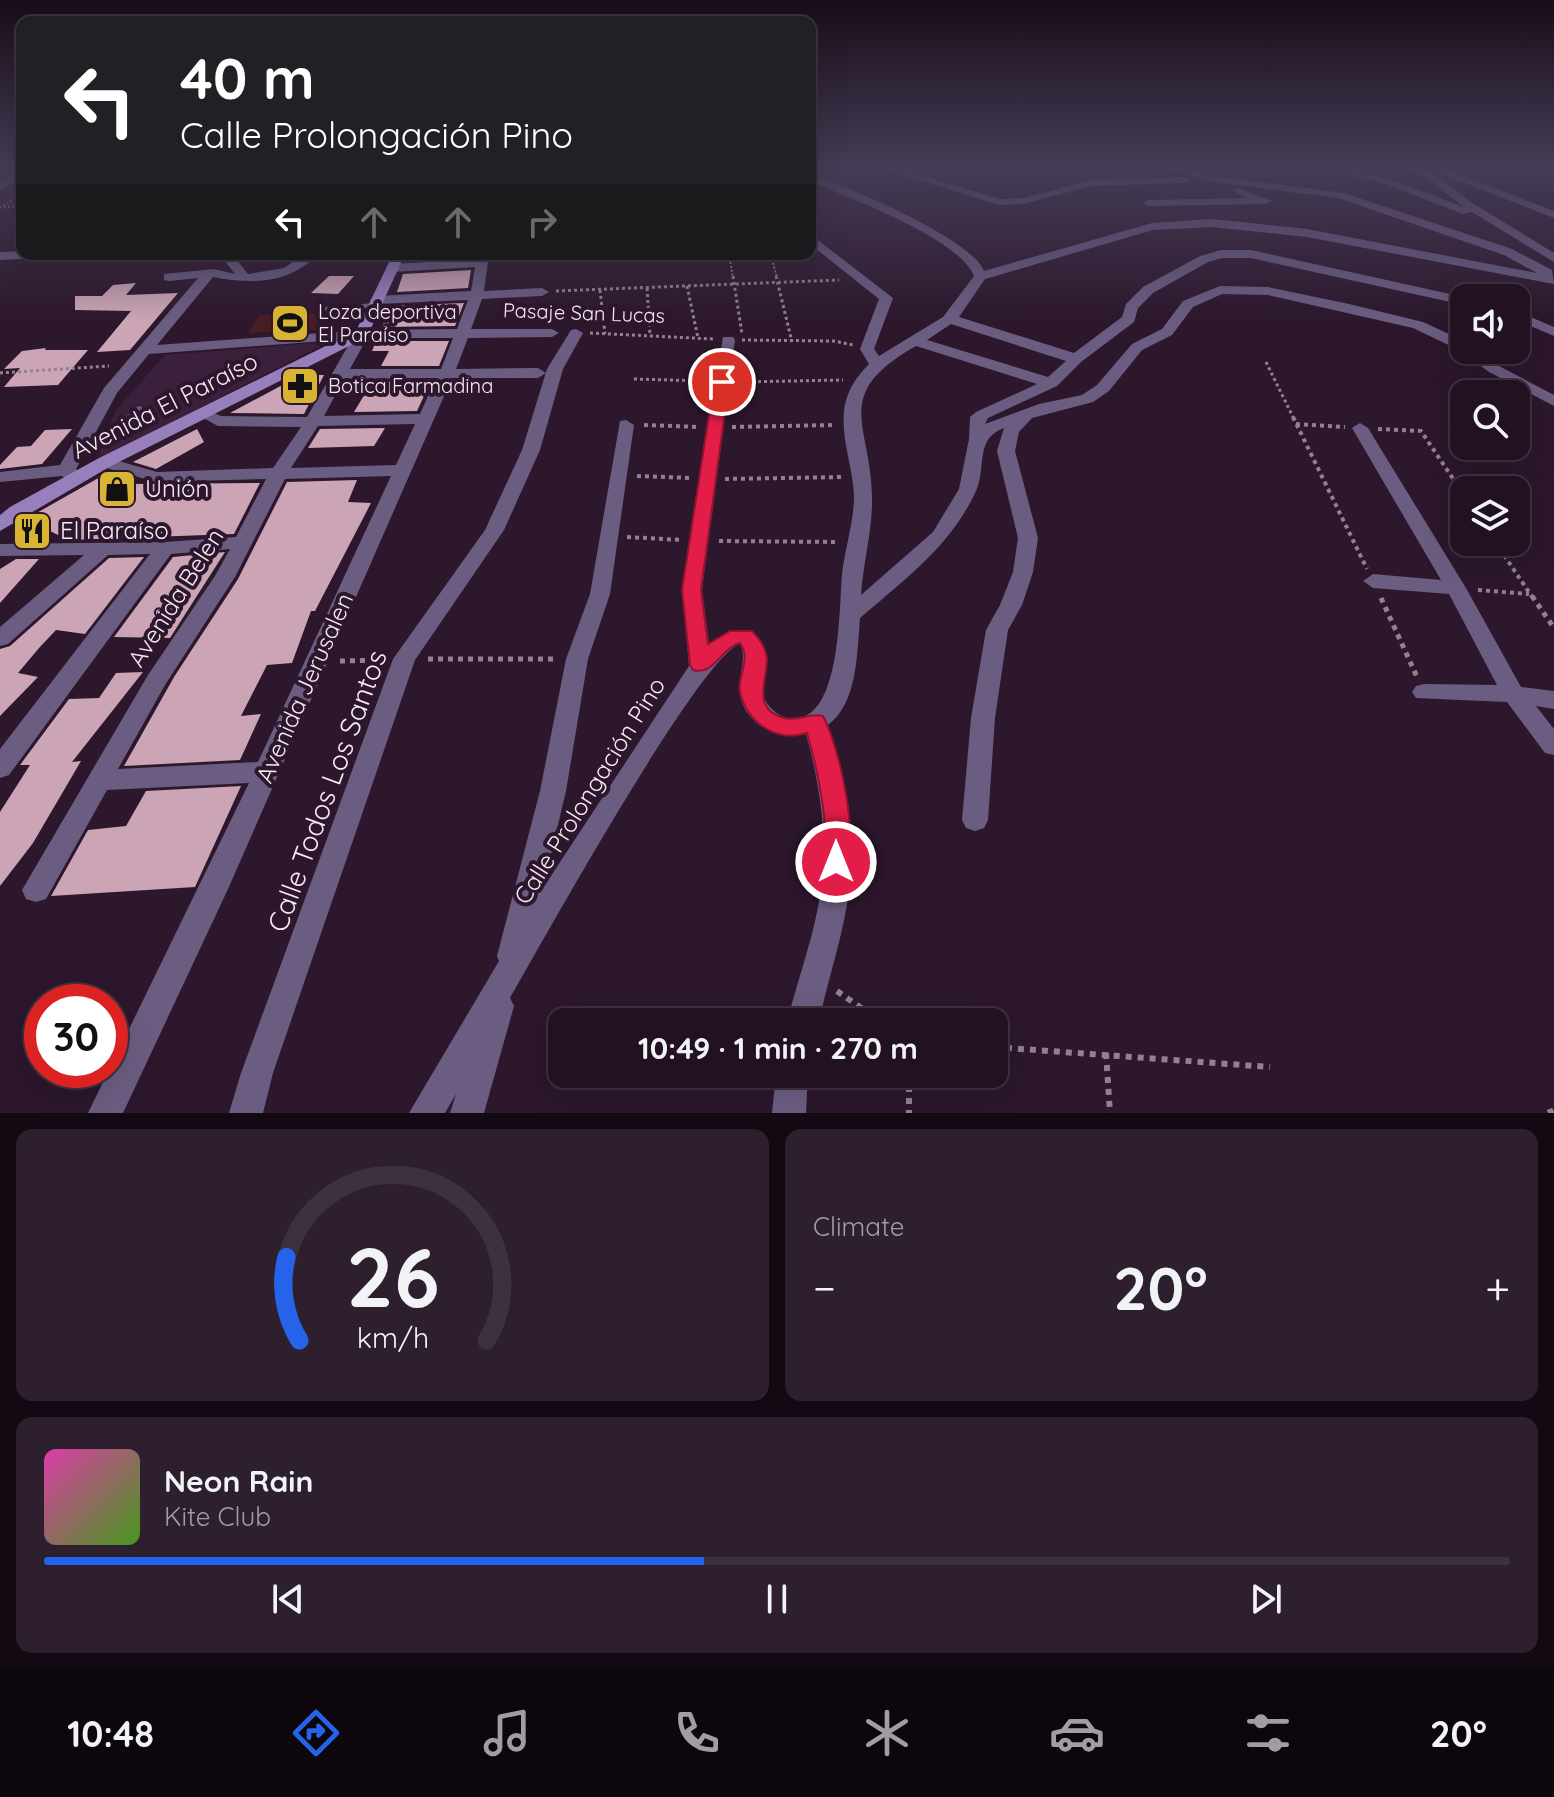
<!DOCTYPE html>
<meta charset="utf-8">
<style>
:root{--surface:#211121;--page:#2d1f2e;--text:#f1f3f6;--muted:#a29da5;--line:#3e313f;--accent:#2563eb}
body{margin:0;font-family:Quicksand,sans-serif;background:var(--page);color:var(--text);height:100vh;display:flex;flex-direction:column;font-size:30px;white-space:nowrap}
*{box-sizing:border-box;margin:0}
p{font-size:26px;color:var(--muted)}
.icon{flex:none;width:44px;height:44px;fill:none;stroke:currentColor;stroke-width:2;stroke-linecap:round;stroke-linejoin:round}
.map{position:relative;height:1113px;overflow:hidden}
.side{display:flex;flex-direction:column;gap:16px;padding:16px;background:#120912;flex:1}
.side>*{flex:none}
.top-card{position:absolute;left:16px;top:16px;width:800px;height:244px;border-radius:16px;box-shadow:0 8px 32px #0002,0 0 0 2px var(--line);background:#202124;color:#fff;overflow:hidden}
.tools{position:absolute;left:1450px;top:284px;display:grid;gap:16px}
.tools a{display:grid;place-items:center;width:80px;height:80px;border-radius:16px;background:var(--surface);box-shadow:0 8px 32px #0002,0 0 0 2px var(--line);font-size:40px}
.speed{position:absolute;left:24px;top:984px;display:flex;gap:16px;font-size:40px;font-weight:700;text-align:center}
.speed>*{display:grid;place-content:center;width:104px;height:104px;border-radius:50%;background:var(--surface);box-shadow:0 8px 32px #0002,0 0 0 2px var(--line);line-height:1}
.speed .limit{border:12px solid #d22;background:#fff;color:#111}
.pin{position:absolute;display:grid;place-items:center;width:68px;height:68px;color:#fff;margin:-34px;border:4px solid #fff;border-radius:50%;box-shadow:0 2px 8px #0007}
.me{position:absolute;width:88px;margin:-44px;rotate:0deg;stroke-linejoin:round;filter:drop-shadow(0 0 6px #0008)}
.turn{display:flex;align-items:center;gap:28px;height:168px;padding:0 32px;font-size:36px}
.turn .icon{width:104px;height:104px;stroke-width:2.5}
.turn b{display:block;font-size:56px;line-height:68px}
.lanes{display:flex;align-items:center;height:76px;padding:0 32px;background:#0003;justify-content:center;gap:40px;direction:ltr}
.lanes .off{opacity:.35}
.big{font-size:60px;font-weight:700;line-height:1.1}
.side .tile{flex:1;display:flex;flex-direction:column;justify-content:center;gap:12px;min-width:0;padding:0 28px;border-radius:16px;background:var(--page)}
.side .dial{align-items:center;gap:0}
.dial svg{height:208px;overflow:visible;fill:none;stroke:var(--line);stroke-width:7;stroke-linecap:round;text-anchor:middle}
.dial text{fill:var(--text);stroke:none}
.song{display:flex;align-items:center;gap:24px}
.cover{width:96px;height:96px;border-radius:12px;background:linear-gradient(135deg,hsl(320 70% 55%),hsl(100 70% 35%))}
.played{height:8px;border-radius:4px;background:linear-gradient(90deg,var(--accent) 45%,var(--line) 45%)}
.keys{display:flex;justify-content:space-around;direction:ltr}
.heat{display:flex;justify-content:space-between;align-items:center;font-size:44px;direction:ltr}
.side .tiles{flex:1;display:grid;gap:16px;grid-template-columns:1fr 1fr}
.tile:last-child{grid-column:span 2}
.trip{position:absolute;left:548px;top:1008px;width:460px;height:80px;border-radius:16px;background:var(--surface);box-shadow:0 8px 32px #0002,0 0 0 2px var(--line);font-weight:700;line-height:80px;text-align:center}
.menu{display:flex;height:128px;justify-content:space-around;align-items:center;background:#0d070d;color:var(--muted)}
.menu .icon{width:56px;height:56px}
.menu .selected{color:var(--accent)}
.menu b{font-size:36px;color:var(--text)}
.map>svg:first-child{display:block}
.built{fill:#3a203a}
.green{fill:#471d21}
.building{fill:#cba5b5}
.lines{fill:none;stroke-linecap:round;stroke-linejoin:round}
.path-far4{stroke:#938192;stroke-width:2;stroke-dasharray:2 2;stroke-linecap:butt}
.path-far3{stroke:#938192;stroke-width:3;stroke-dasharray:3 3;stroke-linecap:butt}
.path-far2{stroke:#938192;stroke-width:4;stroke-dasharray:4 4;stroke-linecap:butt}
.path-far1{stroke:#938192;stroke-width:5;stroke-dasharray:5 5;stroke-linecap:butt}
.path{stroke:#938192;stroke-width:6;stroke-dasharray:6 6;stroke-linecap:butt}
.lane{fill:#6b5d82;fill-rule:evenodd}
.street{fill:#6b5d82;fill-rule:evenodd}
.secondary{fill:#967fbb;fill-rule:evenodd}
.route{fill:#e11d48;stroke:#92132f;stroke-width:2}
.labels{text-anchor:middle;stroke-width:8;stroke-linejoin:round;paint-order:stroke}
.far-poi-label{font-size:20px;fill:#f8e9f7;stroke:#2c172c;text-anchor:start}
.far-street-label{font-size:20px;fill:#f8e9f7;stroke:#2c172c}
.street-label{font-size:24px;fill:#f8e9f7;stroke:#2c172c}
.poi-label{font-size:24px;fill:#f8e9f7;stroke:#2c172c;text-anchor:start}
.near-street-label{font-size:28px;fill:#f8e9f7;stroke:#2c172c}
</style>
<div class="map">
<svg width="1554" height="1113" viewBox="0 0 1554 1113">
<rect width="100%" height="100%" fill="#2c172c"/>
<path class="built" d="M313,343L321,346L106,455L98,457L115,411L165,355Z"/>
<path class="green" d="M331,313L321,330L247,333L260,315Z"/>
<path class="building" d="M471,270L468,288L397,292L403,274Z
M329,276H354L338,294L311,293Z
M136,283L126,295L178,293L130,350L97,352L131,311L75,310V296H102L113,285Z
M464,303L455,326L382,327L391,306Z
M376,341H449L439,366H381L389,351H372Z
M46,348L45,350H88L58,385L4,387L20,368L4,369L22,351Z
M301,375H324L304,414L230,413Z
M431,381L417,411L354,412L372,382Z
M385,428L374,446L308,448L320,429Z
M72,429L42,464L0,469V465L17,447L31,446L45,430Z
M197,429L204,442L156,469L133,462Z
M109,472L136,480L128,484L260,483L234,534L68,540L26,519Z
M357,480L348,502L371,503L315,611H311L292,663L267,665L241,716L261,714L240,760L124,766L174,677L238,579L287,482Z
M225,552L170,638L114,637L173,557Z
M144,557L85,634L56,630L39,648L18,673L38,677L0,716V649L10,646L109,558Z
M16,559H39L0,603V569Z
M143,672L72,762L81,761L33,843L0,886V812L30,765H20L69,699L99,698L116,673Z
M241,786L195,887L51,896L88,830L126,826L146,791Z"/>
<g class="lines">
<path class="path-far4" d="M4,207L22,206
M0,208L22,194
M729,254L733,278
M771,255L777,278"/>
<path class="path-far3" d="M733,276L742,334
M776,276L792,342
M687,286L698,338
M647,288L650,336
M600,290L605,334
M556,291L839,280
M590,333L713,339
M742,340L834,341L853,345
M1266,362L1294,419
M0,373L109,366
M634,379L707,381
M740,382L843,380"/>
<path class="path-far2" d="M1293,417L1367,569
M1296,424L1345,427
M644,425L699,427
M732,427L835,425
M1378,429L1421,431L1464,495
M637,476L692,478
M725,479L844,477
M627,537L682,540
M719,541L838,542
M1495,542L1533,598
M1478,590L1529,594"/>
<path class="path-far1" d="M1532,596L1554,628
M1381,598L1417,677
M428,659H555
M340,661L383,660"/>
<path class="path" d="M837,991L881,1022
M994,1047L1270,1067
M1106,1053L1110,1113
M909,1074V1113
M1548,1113L1554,1110"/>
<path class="lane" d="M375,303H378V307L326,311L322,309L326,307Z
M140,406L144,409L143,411L113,438L80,447L75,444L77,442L107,434L137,407Z"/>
<path class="street" d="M876,166H891L1000,199L1023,198L1091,180L1184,177L1189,180L1184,183L1091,186L1023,204L999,205Z
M1156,166H1173L1215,176L1344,193L1512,249L1552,270L1554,284L1307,237L1212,227L1153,230L985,279L959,317L1074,353L1122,317L1126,304L1143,287L1200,256L1221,250H1251L1468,298H1464V305L1251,258H1222L1208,262L1153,293L1138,308L1134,322L1081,362L1057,386L988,418L985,424L1039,404L1082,395L1097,385L1132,344L1162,329L1183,301L1220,286L1268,287L1349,304L1423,322L1464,341V350H1478L1499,366L1554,395V406L1489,372L1461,351L1413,328L1268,295L1222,294L1193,307L1172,335L1142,350L1109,391L1093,402L1032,418L1019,432L1015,451L1038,538L1033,572L1022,605L1008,630L995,718L988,820L984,828L975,831L966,828L962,820L971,718L986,630L1000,605L1013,572L1018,538L997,451L1004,428C974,439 987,467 976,491C951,546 904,580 860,618C857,652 858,703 828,725C844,779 856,834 849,890C844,934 828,978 819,1022H787C798,978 815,934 821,889C828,837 820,785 806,734C779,742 743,724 740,693C737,676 748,660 740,644C701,655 540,946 510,998L514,1006L484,1113H450L456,1094L445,1113H409L499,961L497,956L540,791L566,659L590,594L620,421L626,420L634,425L610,594L588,659L566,791L543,888L689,666L682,590L723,337H733L735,340L702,590L709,643L730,631H753C778,660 750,690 772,709C779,716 789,721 800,718C841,708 839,608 842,574C845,548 854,522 854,496C853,467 841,440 844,411C846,392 856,377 869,364L860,349L879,299L810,244V234L893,298L874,349L879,356L943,317L974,276C959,238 849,198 810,181V174C847,186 971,238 984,271L1152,223L1212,219L1307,229L1537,273L1504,255L1338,198L1215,182ZM951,324L1066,361L1048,377L927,340ZM916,346L1037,384L976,412L970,417L969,439L959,489L933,532L861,595C863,564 872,532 872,502C873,425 828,396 916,346Z
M1397,166H1412L1435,174L1471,202L1554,253V262L1472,212L1463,214L1386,184L1344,173L1349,170L1393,180L1464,207L1427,178Z
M1421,166L1446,169L1554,211V218Z
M1545,166H1554V174Z
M22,171V178L0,189V182Z
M1238,188L1272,201L1266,204L1149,206L1143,203L1149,200L1247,198L1233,191Z
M22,251V254H49L43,258L0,260V252Z
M219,254H232L248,274L284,268L304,254H318C288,285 251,284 213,277L157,345L362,330L457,329L468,300L377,304L370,300L377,296L471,291L475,267L393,272L387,268L393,264L476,259L477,254H489L484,291L542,288L549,292L542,296L482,299L471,329H552L559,333L552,337L468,338L456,369L538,368L546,373L538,378H452L228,889L123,1113H88L249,783L107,790L46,899L36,902L26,899L22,890L148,675L215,576L230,549L171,554L9,775L0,778V749L150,554L108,555L8,644L0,646V627L84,555L0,556V544L165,542L236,537L266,479L156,482L99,466L96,462L105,457L157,472L273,468L301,427L218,426L194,413L202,408L221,416L307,417L352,339L149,354L117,393L76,469L86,478L83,482H71L62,476L0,482V472L60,465L104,388L198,278L169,281L164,280V274L214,269L235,274ZM367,338H453L441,369H350ZM436,378L420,414L324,416L344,379ZM415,424L396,465L291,468L318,426ZM391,476L258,762L118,769L165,685L235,577L285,479Z
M1516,311L1554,327V336L1516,320Z
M576,329L583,333L563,369L540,450L504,530L415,660L273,1073L263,1113H229L241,1073L393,659L485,530L522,450L547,369L571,330Z
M1360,423L1368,428L1466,588L1521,687L1554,691V709L1536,706L1554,729V755L1545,753L1507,702L1416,698L1412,692L1416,686L1424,684L1497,685L1449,594L1373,588L1363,581L1373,574L1441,580L1352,428Z
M776,1074H808L806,1113H772Z"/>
<path class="secondary" d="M393,254H405L367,337L111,466L0,531V515L10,507L99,458L356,331Z"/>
</g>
<linearGradient id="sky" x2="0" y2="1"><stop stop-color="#180d18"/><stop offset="0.52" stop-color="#453c56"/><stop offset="1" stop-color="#453c56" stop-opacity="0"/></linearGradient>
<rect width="1554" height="322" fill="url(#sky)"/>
<path class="route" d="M722,378L729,382L701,590L708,644L730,631H752C760,639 766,647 767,659C767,681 751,710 785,718C799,722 809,712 823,716C839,746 860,838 845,869L836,872L827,869C821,857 825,845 825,832C824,798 816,765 807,733C777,743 747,723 740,692C737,675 752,660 740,643C721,648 714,676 693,670L690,665L682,590L714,382Z"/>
<defs>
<g id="stadium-square" transform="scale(2)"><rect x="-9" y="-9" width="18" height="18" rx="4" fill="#d9b334" stroke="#2c172c"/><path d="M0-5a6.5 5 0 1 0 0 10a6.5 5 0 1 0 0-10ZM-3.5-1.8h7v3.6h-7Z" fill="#111"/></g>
<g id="pharmacy-square" transform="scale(2)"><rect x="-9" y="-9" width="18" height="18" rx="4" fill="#d9b334" stroke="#2c172c"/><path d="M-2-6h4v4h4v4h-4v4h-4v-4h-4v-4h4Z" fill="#111"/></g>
<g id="shop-square" transform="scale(2)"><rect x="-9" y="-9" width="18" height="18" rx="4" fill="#d9b334" stroke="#2c172c"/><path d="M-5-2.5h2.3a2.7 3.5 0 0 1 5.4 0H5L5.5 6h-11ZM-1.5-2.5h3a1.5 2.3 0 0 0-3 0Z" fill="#111"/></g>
<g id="restaurant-square" transform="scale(2)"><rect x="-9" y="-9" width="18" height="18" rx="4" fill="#d9b334" stroke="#2c172c"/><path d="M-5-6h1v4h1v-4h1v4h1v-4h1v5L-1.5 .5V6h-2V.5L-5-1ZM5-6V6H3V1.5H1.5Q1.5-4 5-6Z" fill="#111"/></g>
</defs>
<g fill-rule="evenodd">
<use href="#stadium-square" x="290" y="323"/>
<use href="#pharmacy-square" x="300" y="386"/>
<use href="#shop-square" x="117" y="489"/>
<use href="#restaurant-square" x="32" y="531"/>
</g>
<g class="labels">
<g class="far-poi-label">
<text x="318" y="319">Loza deportiva<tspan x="318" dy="23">El Paraíso</tspan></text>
<text x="328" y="393">Botica Farmadina</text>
</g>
<g class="far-street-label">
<text transform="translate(584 313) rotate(2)" y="7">Pasaje San Lucas</text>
</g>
<g class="street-label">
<text transform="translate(165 406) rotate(-27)" y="8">Avenida El Paraíso</text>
<text transform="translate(176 598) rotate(-58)" y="8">Avenida Belen</text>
<text transform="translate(305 688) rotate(-66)" y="8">Avenida Jerusalen</text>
<text transform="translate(590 791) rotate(-58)" y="8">Calle Prolongación Pino</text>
</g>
<g class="poi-label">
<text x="145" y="497">Unión</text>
<text x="60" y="539">El Paraíso</text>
</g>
<g class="near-street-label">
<text transform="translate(327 791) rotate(-70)" y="10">Calle Todos Los Santos</text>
</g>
</g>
</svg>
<div class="tools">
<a><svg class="icon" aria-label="sound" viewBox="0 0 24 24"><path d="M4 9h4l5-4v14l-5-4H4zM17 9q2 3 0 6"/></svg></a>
<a><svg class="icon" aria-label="search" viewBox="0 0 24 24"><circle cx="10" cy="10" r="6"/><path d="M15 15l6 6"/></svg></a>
<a><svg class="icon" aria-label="layers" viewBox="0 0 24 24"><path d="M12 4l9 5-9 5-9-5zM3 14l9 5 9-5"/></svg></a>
</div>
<div class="speed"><div class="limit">30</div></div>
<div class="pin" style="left:722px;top:382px;background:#d93025"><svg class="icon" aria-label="arrive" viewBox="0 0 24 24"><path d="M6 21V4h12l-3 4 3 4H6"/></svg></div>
<svg class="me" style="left:836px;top:862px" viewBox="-20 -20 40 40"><circle r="17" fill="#e11d48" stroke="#fff" stroke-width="3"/><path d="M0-11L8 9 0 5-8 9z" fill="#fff"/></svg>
<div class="trip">10:49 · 1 min · 270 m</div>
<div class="top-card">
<div class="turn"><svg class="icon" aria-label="left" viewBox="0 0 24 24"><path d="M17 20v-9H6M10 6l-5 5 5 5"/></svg><div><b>40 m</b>Calle Prolongación Pino</div></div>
<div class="lanes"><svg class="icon" aria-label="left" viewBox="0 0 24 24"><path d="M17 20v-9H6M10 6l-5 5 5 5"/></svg><svg class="icon off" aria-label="ahead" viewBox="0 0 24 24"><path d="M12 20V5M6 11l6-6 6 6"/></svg><svg class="icon off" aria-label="ahead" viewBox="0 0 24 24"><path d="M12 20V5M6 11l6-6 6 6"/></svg><svg class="icon off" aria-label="right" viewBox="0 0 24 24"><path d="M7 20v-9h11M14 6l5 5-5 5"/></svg></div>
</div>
</div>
<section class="side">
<div class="tiles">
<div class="tile dial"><svg viewBox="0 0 100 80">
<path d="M14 69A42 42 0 1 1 86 69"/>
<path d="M14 69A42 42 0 0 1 9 37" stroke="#2563eb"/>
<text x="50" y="56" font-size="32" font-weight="700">26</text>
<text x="50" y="72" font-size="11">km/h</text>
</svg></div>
<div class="tile"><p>Climate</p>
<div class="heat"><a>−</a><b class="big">20°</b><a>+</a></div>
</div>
<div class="tile">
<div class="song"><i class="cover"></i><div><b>Neon Rain</b><p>Kite Club</p></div></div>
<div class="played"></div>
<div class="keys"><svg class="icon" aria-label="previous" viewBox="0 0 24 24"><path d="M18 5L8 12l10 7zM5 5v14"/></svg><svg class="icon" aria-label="pause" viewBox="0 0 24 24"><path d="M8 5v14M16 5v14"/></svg><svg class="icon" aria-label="next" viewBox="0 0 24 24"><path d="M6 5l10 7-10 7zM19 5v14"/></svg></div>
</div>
</div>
</section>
<nav class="menu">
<b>10:48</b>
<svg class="icon selected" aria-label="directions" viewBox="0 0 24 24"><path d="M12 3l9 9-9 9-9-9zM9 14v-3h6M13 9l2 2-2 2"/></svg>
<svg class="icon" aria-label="music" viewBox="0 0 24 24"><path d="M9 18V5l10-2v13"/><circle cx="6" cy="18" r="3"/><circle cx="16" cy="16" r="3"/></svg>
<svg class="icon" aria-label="phone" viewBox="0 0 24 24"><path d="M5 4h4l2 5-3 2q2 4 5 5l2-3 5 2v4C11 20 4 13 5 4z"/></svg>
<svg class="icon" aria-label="climate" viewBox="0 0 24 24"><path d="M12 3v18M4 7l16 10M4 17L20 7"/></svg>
<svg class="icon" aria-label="car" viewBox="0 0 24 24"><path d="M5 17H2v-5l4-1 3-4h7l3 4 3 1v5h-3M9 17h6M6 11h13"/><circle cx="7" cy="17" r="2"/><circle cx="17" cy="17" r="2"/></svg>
<svg class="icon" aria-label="filters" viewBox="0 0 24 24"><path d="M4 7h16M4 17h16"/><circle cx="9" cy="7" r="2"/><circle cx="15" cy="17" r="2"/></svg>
<b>20°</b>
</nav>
